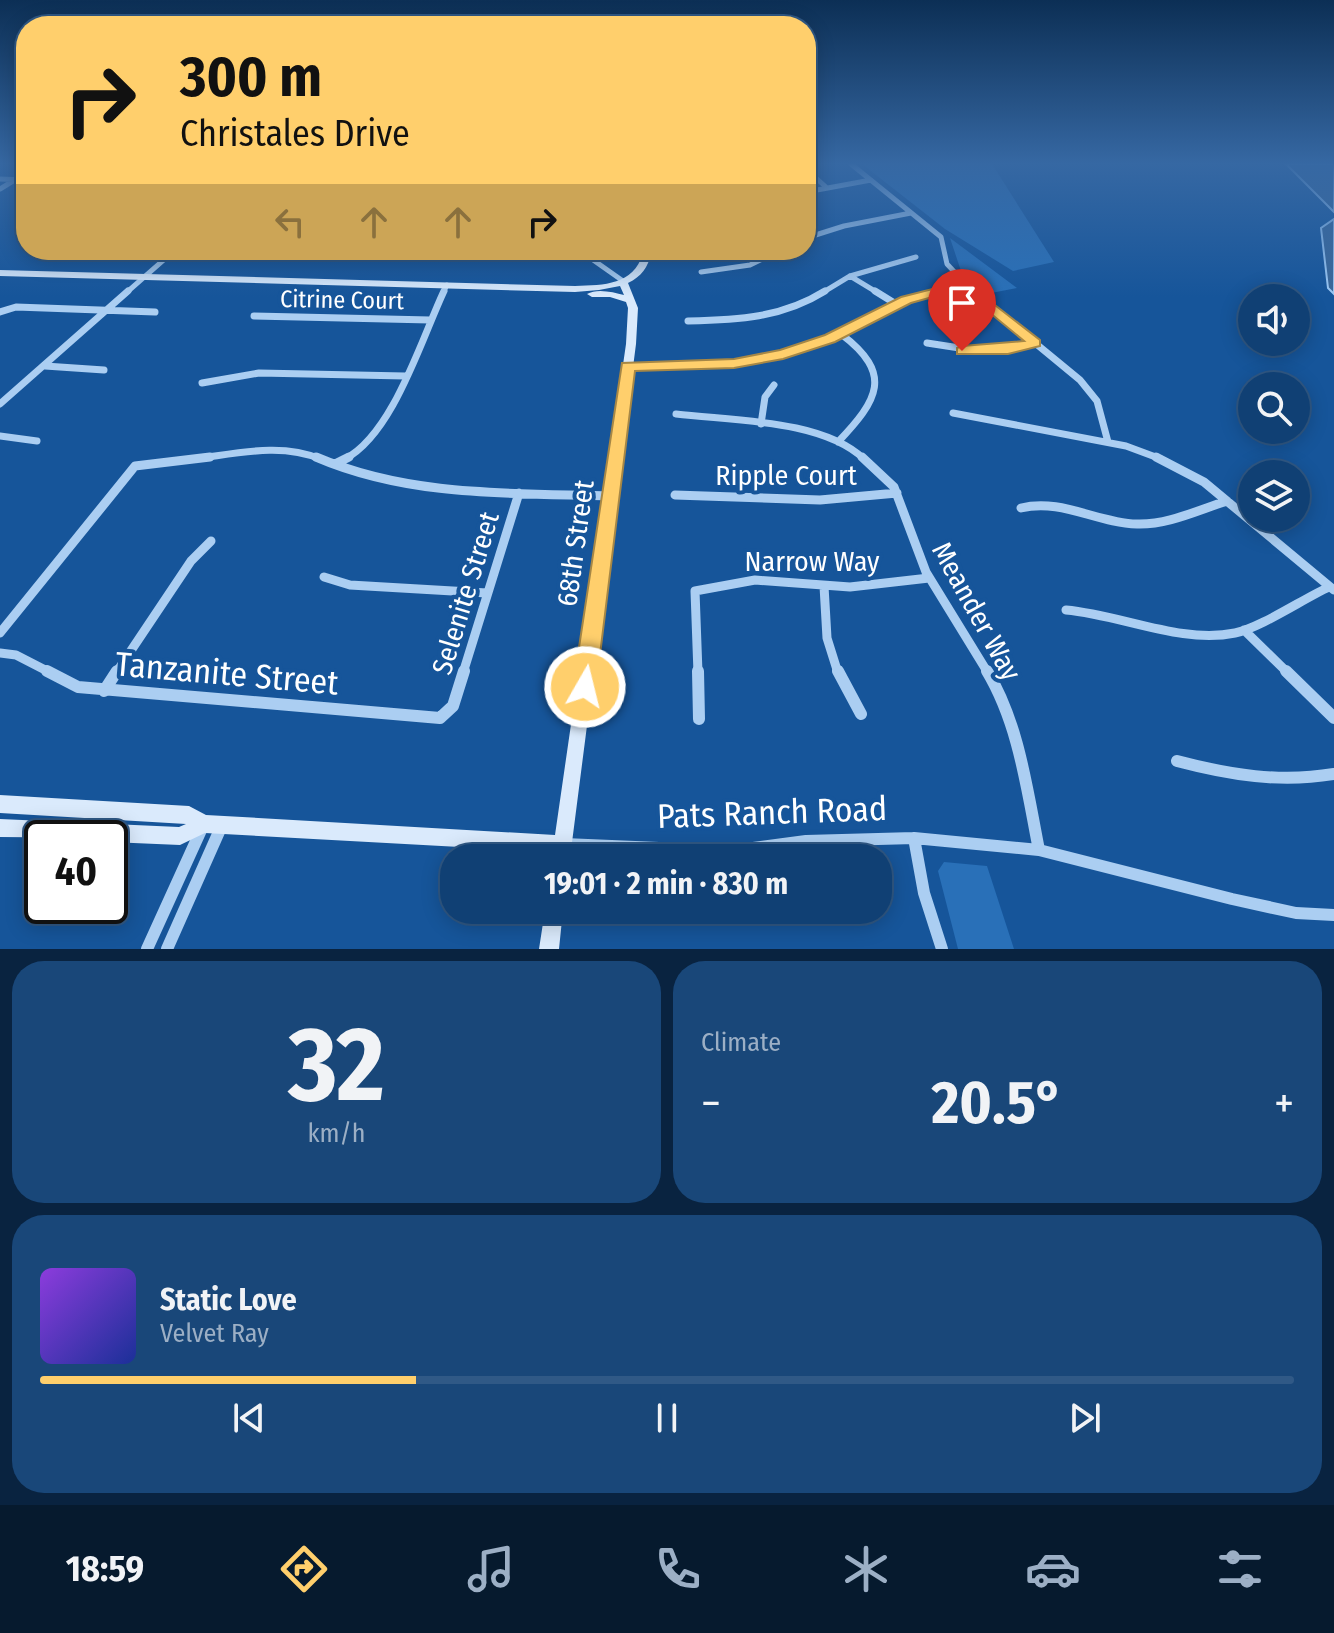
<!DOCTYPE html>
<meta charset="utf-8">
<style>
:root{--surface:#104074;--page:#194779;--text:#f1f3f6;--muted:#9cafc5;--line:#305986;--accent:#ffcf6c}
body{margin:0;font-family:"Fira Sans Condensed",sans-serif;background:var(--page);color:var(--text);height:100vh;display:flex;flex-direction:column;font-size:30px;white-space:nowrap}
*{box-sizing:border-box;margin:0}
p{font-size:26px;color:var(--muted)}
.icon{flex:none;width:44px;height:44px;fill:none;stroke:currentColor;stroke-width:2;stroke-linecap:round;stroke-linejoin:round}
.map{position:relative;height:949px;overflow:hidden}
.panel{display:flex;flex-direction:column;gap:12px;padding:12px;background:#092340;flex:1}
.panel>*{flex:none}
.banner{position:absolute;left:16px;top:16px;width:800px;height:244px;border-radius:32px;box-shadow:0 4px 20px #0003,0 0 0 2px var(--line);background:#ffcf6c;color:#111;overflow:hidden}
.controls{position:absolute;left:1238px;top:284px;display:grid;gap:16px}
.controls a{display:grid;place-items:center;width:72px;height:72px;border-radius:50%;background:var(--surface);box-shadow:0 4px 20px #0003,0 0 0 2px var(--line);font-size:40px}
.speed{position:absolute;left:24px;top:820px;display:flex;gap:16px;font-size:40px;font-weight:700;text-align:center}
.speed>*{display:grid;place-content:center;width:104px;height:104px;border-radius:50%;background:var(--surface);box-shadow:0 4px 20px #0003,0 0 0 2px var(--line);line-height:1}
.speed .limit{border:4px solid #111;border-radius:12px;background:#fff;color:#111}
.pin{position:absolute;display:grid;place-items:center;width:68px;height:68px;color:#fff;margin:-82px -34px;border-radius:50% 50% 50% 0;rotate:-45deg;box-shadow:0 0 8px #0007}
.pin .icon{rotate:45deg}
.me{position:absolute;width:88px;margin:-44px;rotate:8deg;stroke-linejoin:round;filter:drop-shadow(0 0 6px #0008)}
.turn{display:flex;align-items:center;gap:28px;height:168px;padding:0 32px;font-size:36px}
.turn .icon{width:104px;height:104px;stroke-width:2.5}
.turn b{display:block;font-size:56px;line-height:68px}
.lanes{display:flex;align-items:center;height:76px;padding:0 32px;background:#0003;justify-content:center;gap:40px;direction:ltr}
.lanes .off{opacity:.35}
.big{font-size:60px;font-weight:700;line-height:1.1}
.panel .card{flex:1;display:flex;flex-direction:column;justify-content:center;gap:12px;min-width:0;padding:0 28px;border-radius:32px;background:var(--page)}
.panel .dial{align-items:center;gap:0}
.dial b{font-size:104px;line-height:1}
.song{display:flex;align-items:center;gap:24px}
.cover{width:96px;height:96px;border-radius:12px;background:linear-gradient(135deg,hsl(270 70% 55%),hsl(230 70% 35%))}
.played{height:8px;border-radius:4px;background:linear-gradient(90deg,var(--accent) 30%,var(--line) 30%)}
.keys{display:flex;justify-content:space-around;direction:ltr}
.heat{display:flex;justify-content:space-between;align-items:center;font-size:44px;direction:ltr}
.panel .tiles{flex:1;display:grid;gap:12px;grid-template-columns:1fr 1fr}
.card:last-child{grid-column:span 2}
.trip{position:absolute;left:440px;top:844px;width:452px;height:80px;border-radius:32px;background:var(--surface);box-shadow:0 4px 20px #0003,0 0 0 2px var(--line);font-weight:700;line-height:80px;text-align:center}
.menu{display:flex;height:128px;justify-content:space-around;align-items:center;background:#061a2e;color:var(--muted)}
.menu .icon{width:56px;height:56px}
.menu .current{color:var(--accent)}
.menu b{font-size:36px;color:var(--text)}
.map>svg:first-child{display:block}
.green{fill:#2970b8}
.water{fill:#3a6799;stroke:#9dc9f5;stroke-width:2}
.lines{fill:none;stroke-linecap:round;stroke-linejoin:round}
.street-far3{stroke:#abcef2;stroke-width:5}
.street-far2{stroke:#abcef2;stroke-width:7}
.street-far1{stroke:#abcef2;stroke-width:9}
.street{stroke:#abcef2;stroke-width:12}
.secondary{fill:#daeafc;fill-rule:evenodd}
.route{fill:#ffcf6c;stroke:#a68746;stroke-width:2}
.labels{text-anchor:middle;stroke-width:8;stroke-linejoin:round;paint-order:stroke}
.far-street-label{font-size:24px;fill:#fff;stroke:#16559a}
.street-label{font-size:28px;fill:#fff;stroke:#16559a}
.near-street-label{font-size:34px;fill:#fff;stroke:#16559a}
</style>
<div class="map">
<svg width="1334" height="949" viewBox="0 0 1334 949">
<rect width="100%" height="100%" fill="#16559a"/>
<path class="green" d="M862,164H992L1054,262L1013,271L945,229Z
M950,238L1017,288L986,294L961,271Z
M944,862L987,866L1014,949H958L938,871Z"/>
<path class="water" d="M1286,164H1334V212Z
M1334,219V294L1328,288L1321,228Z"/>
<g class="lines">
<path class="street-far3" d="M851,164L941,237L947,264L974,293
M806,169L827,188
M0,179L26,180
M0,189L26,173
M806,192L871,180
M806,238L844,226L911,213
M579,250L623,281
M701,272L750,265L781,250
M850,276L878,293
M126,293L175,250
M443,293L447,285
M822,293L850,276L916,257
M934,293L964,285"/>
<path class="street-far2" d="M875,291L896,304
M972,291L1080,380L1097,401L1108,442
M0,312L16,307L155,312
M254,316L430,320
M688,321C737,320 782,318 825,291
M927,343L979,351L1035,343
M45,366L104,370
M628,366L734,364L783,354L830,338L896,304L941,291
M202,383L259,373L405,376
M0,404L128,291
M953,413L1126,446L1161,459
M676,414C732,421 822,419 864,459
M761,424L765,397L774,385
M0,436L37,441
M838,442C878,400 894,374 841,334
M193,459C235,454 281,442 320,459
M345,459C393,434 421,340 444,291"/>
<path class="street-far1" d="M316,457C409,497 510,493 610,496
M862,457L894,487L926,572L988,673
M1156,457L1204,482L1334,590
M335,464L349,457
M675,495L820,500L897,493
M1021,508C1061,498 1097,523 1137,524C1168,525 1198,510 1227,501
M324,577L350,585L487,593
M824,586L827,638L838,673
M1066,610C1122,615 1181,644 1235,633C1260,628 1303,599 1329,587
M1244,630L1288,673
M0,633L135,466L210,457
M0,653L16,655L51,673
M116,673L191,561L211,541
M463,673L519,493
M698,673L695,591L755,580L850,587L929,578"/>
<path class="street" d="M47,671L78,687L440,718L453,706L464,671
M698,671L699,719
M838,671L861,714
M987,671C1019,724 1027,790 1039,850
M1286,671L1334,718
M104,691L117,671
M1177,761C1230,775 1280,783 1334,774
M914,838L924,893L942,949
M564,844L730,851L806,841L914,838L1039,850L1232,899L1296,913L1334,915
M147,949L202,828
M167,949L222,825"/>
<path class="secondary" d="M644,250H652C649,265 643,276 628,283L638,308L636,344L570,858H552L553,852L205,833L180,845L110,842V838L0,837V819L179,827L186,824L0,813V795L189,806L206,815L555,835L626,344L628,308L626,302L610,297H592L587,294C597,288 613,292 624,295L620,286L599,290L575,292L0,276V270L575,286C606,285 635,285 644,250Z
M545,910H563L559,949H539Z"/>
</g>
<linearGradient id="sky" x2="0" y2="1"><stop stop-color="#0c2f55"/><stop offset="0.55" stop-color="#3668a3"/><stop offset="1" stop-color="#3668a3" stop-opacity="0"/></linearGradient>
<rect width="1334" height="297" fill="url(#sky)"/>
<path class="route" d="M964,281L1040,340V346L1008,354H957V348L962,346L1024,341L961,289L911,303L835,342L783,359L734,368L635,371L596,687L593,694L585,698L576,694L573,687L622,363L734,359L780,350L825,335L901,297Z"/>
<g class="labels">
<g class="far-street-label">
<text transform="translate(342 300) rotate(1)" y="8">Citrine Court</text>
</g>
<g class="street-label">
<text x="786" y="485">Ripple Court</text>
<text transform="translate(575 543) rotate(-82)" y="10">68th Street</text>
<text x="812" y="571">Narrow Way</text>
<text transform="translate(465 593) rotate(-73)" y="10">Selenite Street</text>
<text transform="translate(977 611) rotate(61)" y="10">Meander Way</text>
</g>
<g class="near-street-label">
<text transform="translate(227 673) rotate(5)" y="12">Tanzanite Street</text>
<text transform="translate(772 812) rotate(-2)" y="12">Pats Ranch Road</text>
</g>
</g>
</svg>
<div class="controls">
<a><svg class="icon" aria-label="sound" viewBox="0 0 24 24"><path d="M4 9h4l5-4v14l-5-4H4zM17 9q2 3 0 6"/></svg></a>
<a><svg class="icon" aria-label="search" viewBox="0 0 24 24"><circle cx="10" cy="10" r="6"/><path d="M15 15l6 6"/></svg></a>
<a><svg class="icon" aria-label="layers" viewBox="0 0 24 24"><path d="M12 4l9 5-9 5-9-5zM3 14l9 5 9-5"/></svg></a>
</div>
<div class="speed"><div class="limit">40</div></div>
<div class="pin" style="left:962px;top:351px;background:#d93025"><svg class="icon" aria-label="arrive" viewBox="0 0 24 24"><path d="M6 21V4h12l-3 4 3 4H6"/></svg></div>
<svg class="me" style="left:585px;top:687px" viewBox="-20 -20 40 40"><circle r="17" fill="#ffcf6c" stroke="#fff" stroke-width="3"/><path d="M0-11L8 9 0 5-8 9z" fill="#fff"/></svg>
<div class="trip">19:01 · 2 min · 830 m</div>
<div class="banner">
<div class="turn"><svg class="icon" aria-label="right" viewBox="0 0 24 24"><path d="M7 20v-9h11M14 6l5 5-5 5"/></svg><div><b>300 m</b>Christales Drive</div></div>
<div class="lanes"><svg class="icon off" aria-label="left" viewBox="0 0 24 24"><path d="M17 20v-9H6M10 6l-5 5 5 5"/></svg><svg class="icon off" aria-label="ahead" viewBox="0 0 24 24"><path d="M12 20V5M6 11l6-6 6 6"/></svg><svg class="icon off" aria-label="ahead" viewBox="0 0 24 24"><path d="M12 20V5M6 11l6-6 6 6"/></svg><svg class="icon" aria-label="right" viewBox="0 0 24 24"><path d="M7 20v-9h11M14 6l5 5-5 5"/></svg></div>
</div>
</div>
<section class="panel">
<div class="tiles">
<div class="card dial"><b>32</b><p>km/h</p></div>
<div class="card"><p>Climate</p>
<div class="heat"><a>−</a><b class="big">20.5°</b><a>+</a></div>
</div>
<div class="card">
<div class="song"><i class="cover"></i><div><b>Static Love</b><p>Velvet Ray</p></div></div>
<div class="played"></div>
<div class="keys"><svg class="icon" aria-label="previous" viewBox="0 0 24 24"><path d="M18 5L8 12l10 7zM5 5v14"/></svg><svg class="icon" aria-label="pause" viewBox="0 0 24 24"><path d="M8 5v14M16 5v14"/></svg><svg class="icon" aria-label="next" viewBox="0 0 24 24"><path d="M6 5l10 7-10 7zM19 5v14"/></svg></div>
</div>
</div>
</section>
<nav class="menu">
<b>18:59</b>
<svg class="icon current" aria-label="directions" viewBox="0 0 24 24"><path d="M12 3l9 9-9 9-9-9zM9 14v-3h6M13 9l2 2-2 2"/></svg>
<svg class="icon" aria-label="music" viewBox="0 0 24 24"><path d="M9 18V5l10-2v13"/><circle cx="6" cy="18" r="3"/><circle cx="16" cy="16" r="3"/></svg>
<svg class="icon" aria-label="phone" viewBox="0 0 24 24"><path d="M5 4h4l2 5-3 2q2 4 5 5l2-3 5 2v4C11 20 4 13 5 4z"/></svg>
<svg class="icon" aria-label="climate" viewBox="0 0 24 24"><path d="M12 3v18M4 7l16 10M4 17L20 7"/></svg>
<svg class="icon" aria-label="car" viewBox="0 0 24 24"><path d="M5 17H2v-5l4-1 3-4h7l3 4 3 1v5h-3M9 17h6M6 11h13"/><circle cx="7" cy="17" r="2"/><circle cx="17" cy="17" r="2"/></svg>
<svg class="icon" aria-label="filters" viewBox="0 0 24 24"><path d="M4 7h16M4 17h16"/><circle cx="9" cy="7" r="2"/><circle cx="15" cy="17" r="2"/></svg>
</nav>
